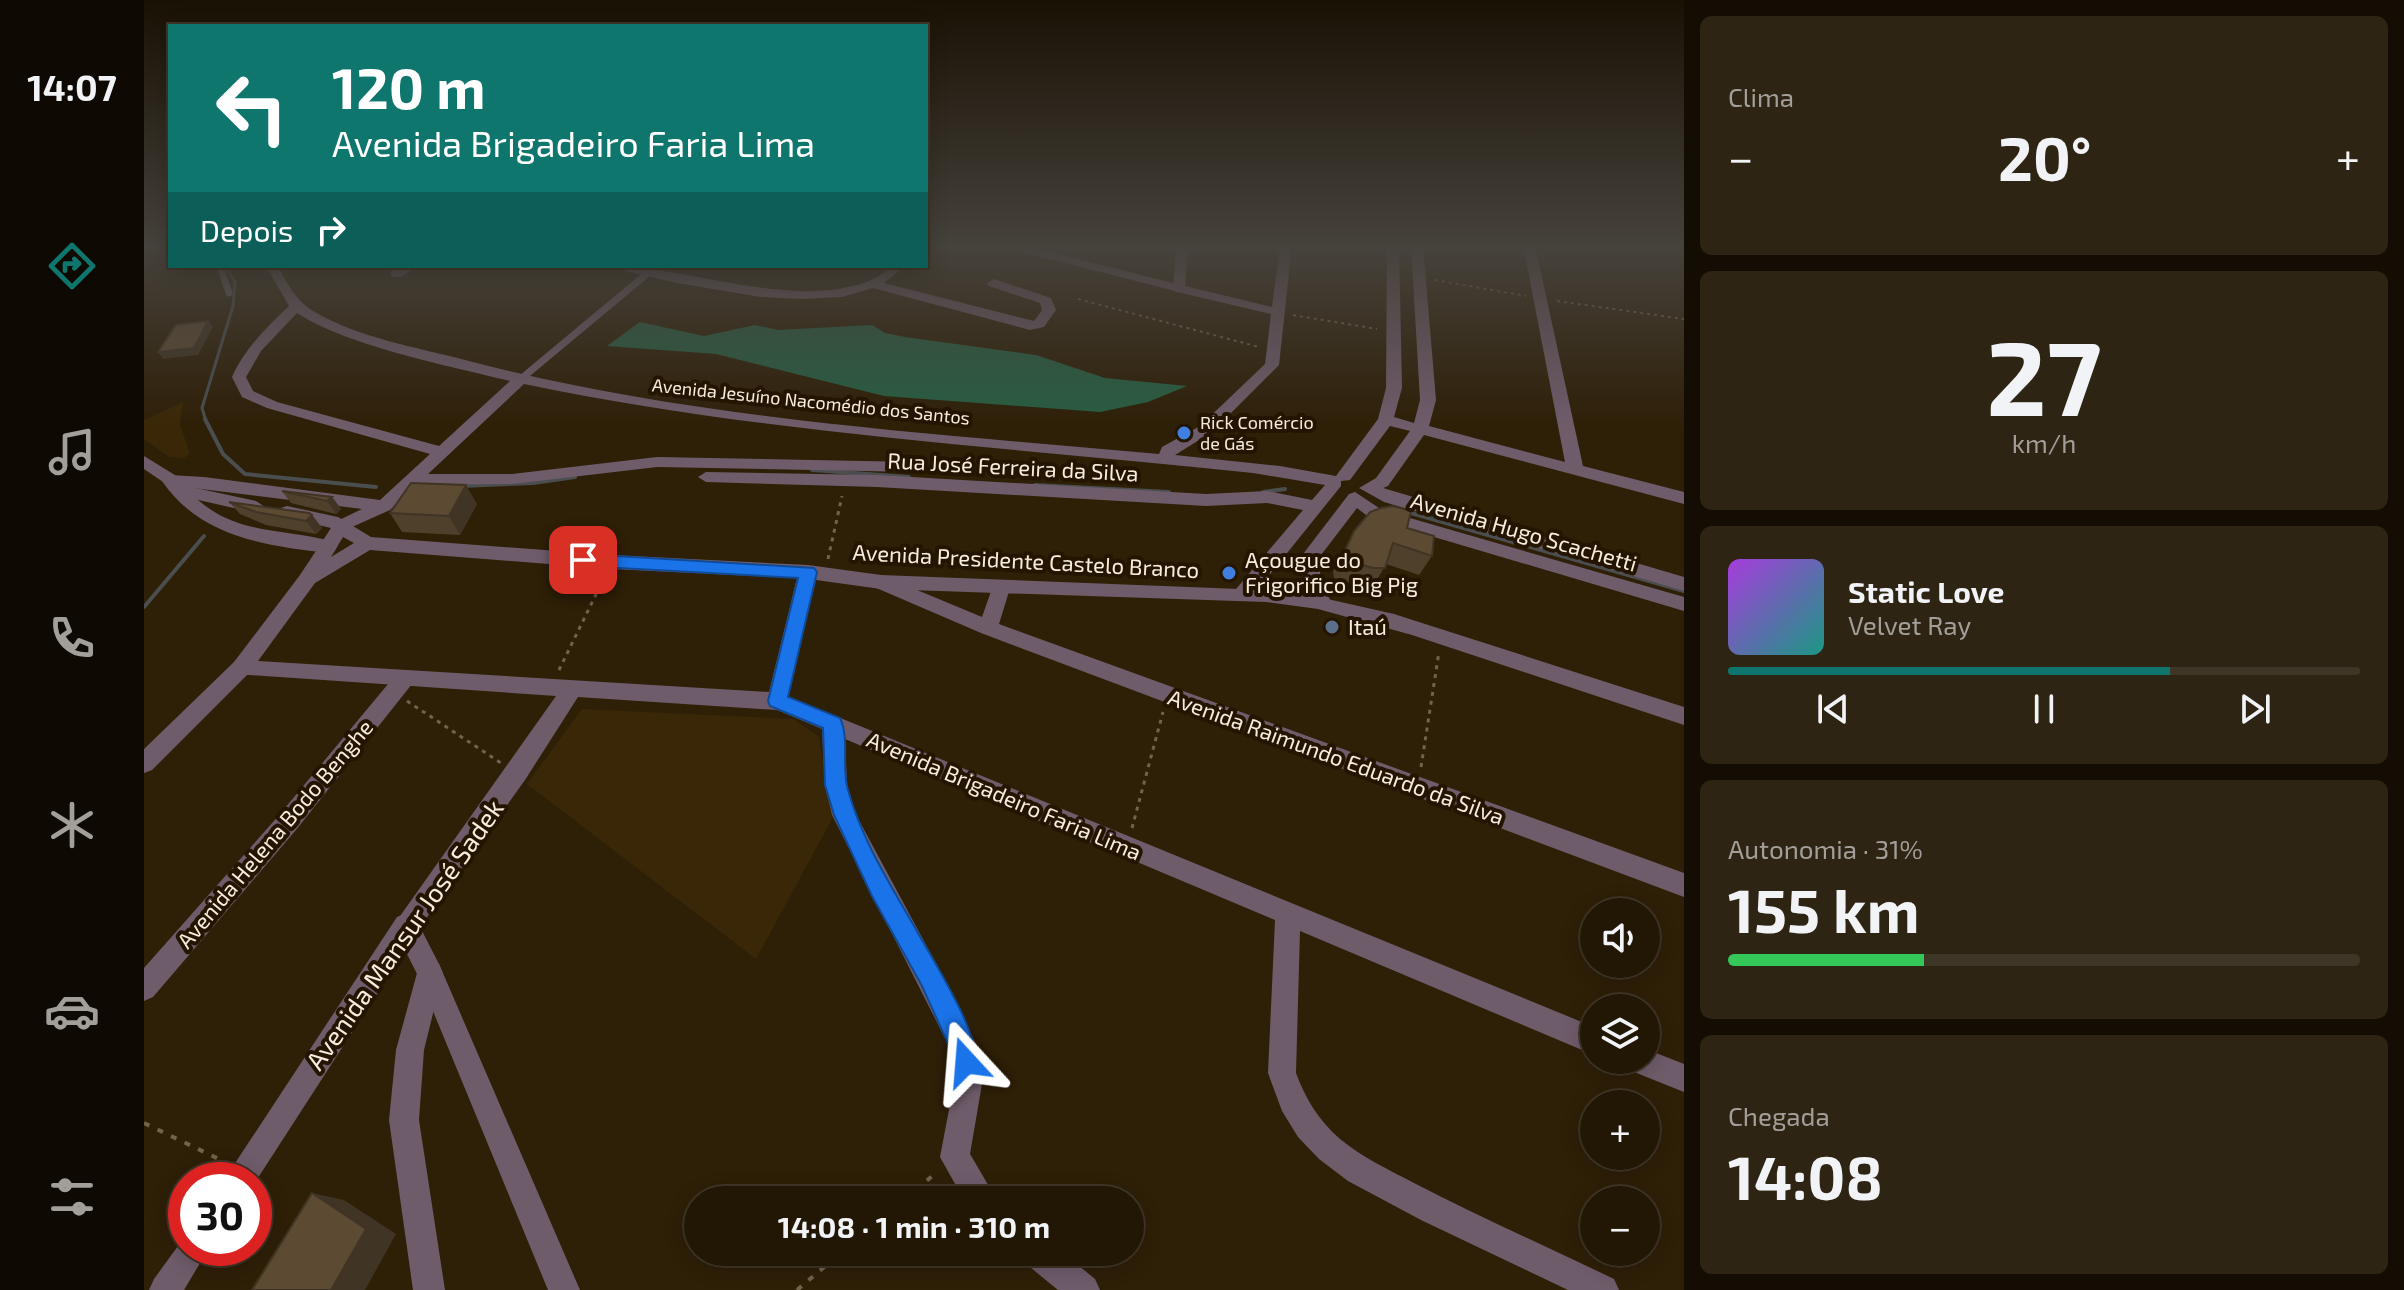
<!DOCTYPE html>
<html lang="pt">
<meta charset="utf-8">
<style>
:root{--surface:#221705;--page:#2e2413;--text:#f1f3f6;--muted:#a29f9a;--line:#3f3627;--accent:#0f766e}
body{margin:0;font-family:"Exo 2",sans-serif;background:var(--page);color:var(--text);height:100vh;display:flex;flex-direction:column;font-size:30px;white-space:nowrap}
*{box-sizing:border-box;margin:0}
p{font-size:26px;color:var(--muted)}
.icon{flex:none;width:44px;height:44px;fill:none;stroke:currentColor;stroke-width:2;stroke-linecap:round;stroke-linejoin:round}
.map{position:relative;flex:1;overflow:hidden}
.panel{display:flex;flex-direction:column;gap:16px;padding:16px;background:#130d03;width:720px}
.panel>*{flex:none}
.hud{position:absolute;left:24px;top:24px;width:760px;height:244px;border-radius:0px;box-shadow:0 4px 20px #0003,0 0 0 2px var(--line);background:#0f766e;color:#fff;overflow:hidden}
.buttons{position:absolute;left:1436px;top:898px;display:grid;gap:16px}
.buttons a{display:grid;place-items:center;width:80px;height:80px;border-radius:50%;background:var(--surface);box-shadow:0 4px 20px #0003,0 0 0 2px var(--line);font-size:40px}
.speed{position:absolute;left:24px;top:1162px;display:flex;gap:16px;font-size:40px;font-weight:700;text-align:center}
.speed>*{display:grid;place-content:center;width:104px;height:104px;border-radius:50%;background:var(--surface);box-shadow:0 4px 20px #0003,0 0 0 2px var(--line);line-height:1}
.speed .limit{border:12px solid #d22;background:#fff;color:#111}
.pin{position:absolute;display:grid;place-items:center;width:68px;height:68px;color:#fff;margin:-34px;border-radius:16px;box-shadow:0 4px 12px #0006}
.me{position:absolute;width:88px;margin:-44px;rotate:341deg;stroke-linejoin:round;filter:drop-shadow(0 0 6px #0008)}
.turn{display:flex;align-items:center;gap:28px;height:168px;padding:0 32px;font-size:36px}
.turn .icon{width:104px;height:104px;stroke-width:2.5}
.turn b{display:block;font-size:56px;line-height:68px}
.then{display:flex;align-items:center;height:76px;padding:0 32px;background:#0003;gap:16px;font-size:30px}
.big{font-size:60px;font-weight:700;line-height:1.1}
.panel .tile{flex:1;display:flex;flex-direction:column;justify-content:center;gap:12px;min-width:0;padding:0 28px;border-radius:12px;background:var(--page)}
.panel .dial{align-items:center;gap:0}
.dial b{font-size:104px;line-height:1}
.song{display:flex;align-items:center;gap:24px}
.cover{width:96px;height:96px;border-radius:12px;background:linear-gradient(135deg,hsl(280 70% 55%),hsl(170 70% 35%))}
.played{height:8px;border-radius:4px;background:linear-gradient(90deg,var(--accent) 70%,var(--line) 70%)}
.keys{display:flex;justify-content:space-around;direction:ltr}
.heat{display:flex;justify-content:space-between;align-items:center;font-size:44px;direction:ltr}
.charge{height:12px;border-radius:6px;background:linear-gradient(90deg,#34c759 31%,var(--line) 0)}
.trip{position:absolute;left:540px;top:1186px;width:460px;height:80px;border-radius:40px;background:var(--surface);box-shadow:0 4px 20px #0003,0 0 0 2px var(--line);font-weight:700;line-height:80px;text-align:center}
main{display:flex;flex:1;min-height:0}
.tab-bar{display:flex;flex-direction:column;width:144px;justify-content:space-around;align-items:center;background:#0e0902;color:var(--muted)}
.tab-bar .icon{width:56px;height:56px}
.tab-bar .selected{color:var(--accent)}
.tab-bar b{font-size:36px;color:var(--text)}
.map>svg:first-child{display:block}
.built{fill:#3a2707}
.forest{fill:#275e42}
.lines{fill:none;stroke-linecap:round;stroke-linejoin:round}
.stream-far1{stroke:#4a4e4f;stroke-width:3}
.stream{stroke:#4a4e4f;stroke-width:4}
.path-far2{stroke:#71634e;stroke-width:2;stroke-dasharray:3 4;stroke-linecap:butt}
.path-far1{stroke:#71634e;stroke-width:3;stroke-dasharray:4 5;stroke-linecap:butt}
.path{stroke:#71634e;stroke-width:4;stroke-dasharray:6 9;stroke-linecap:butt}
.service{stroke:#6f5c6b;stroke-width:7}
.minor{fill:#6f5c6b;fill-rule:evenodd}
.tertiary{fill:#6f5c6b;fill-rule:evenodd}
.wall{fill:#4f402c}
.shaded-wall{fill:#403424}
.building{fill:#5c4a33;stroke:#403424;stroke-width:2}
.route{fill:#1a73e8;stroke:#114b97;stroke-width:2}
.shop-dot{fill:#3f7fe0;stroke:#241501;stroke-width:3}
.service-dot{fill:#5c6f8a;stroke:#241501;stroke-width:3}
.labels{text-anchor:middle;stroke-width:8;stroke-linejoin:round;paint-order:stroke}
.far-street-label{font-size:18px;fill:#f7ecde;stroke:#241501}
.far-poi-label{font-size:18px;fill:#f7ecde;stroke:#241501;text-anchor:start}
.street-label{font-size:22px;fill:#f7ecde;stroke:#241501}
.poi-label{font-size:22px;fill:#f7ecde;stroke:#241501;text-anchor:start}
.near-street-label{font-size:26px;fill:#f7ecde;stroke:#241501}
</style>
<main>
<nav class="tab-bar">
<b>14:07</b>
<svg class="icon selected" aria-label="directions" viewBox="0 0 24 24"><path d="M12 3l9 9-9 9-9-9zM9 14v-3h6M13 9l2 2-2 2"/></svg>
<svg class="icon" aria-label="music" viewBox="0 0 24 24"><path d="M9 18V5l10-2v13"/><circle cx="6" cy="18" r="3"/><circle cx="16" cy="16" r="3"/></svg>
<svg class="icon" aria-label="phone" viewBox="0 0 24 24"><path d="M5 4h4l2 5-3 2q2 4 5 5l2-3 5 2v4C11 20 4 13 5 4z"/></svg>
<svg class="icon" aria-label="climate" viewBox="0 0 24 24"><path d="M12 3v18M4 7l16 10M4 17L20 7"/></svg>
<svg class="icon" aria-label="car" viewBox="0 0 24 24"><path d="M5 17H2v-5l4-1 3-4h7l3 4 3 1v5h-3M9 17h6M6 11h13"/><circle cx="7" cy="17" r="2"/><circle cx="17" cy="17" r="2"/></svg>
<svg class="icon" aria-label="filters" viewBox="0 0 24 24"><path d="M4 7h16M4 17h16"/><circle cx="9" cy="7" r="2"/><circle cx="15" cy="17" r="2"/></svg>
</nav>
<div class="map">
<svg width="1540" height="1290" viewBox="0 0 1540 1290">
<rect width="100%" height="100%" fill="#2e1f07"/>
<path class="built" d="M39,402L36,424L46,454L40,458L25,457L0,439V420Z
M438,709L650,719L675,737L688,819L612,959L383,784Z"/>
<path class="forest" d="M496,322L560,336L611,325L634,330L728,325L741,333L761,337L892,355L961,378L1043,386L1004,402L956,412L740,396L572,354L463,346Z"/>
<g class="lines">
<path class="stream-far1" d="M62,421L58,408L89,306L91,282L81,266"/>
<path class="stream" d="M61,419L79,454L101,474L232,487
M668,470L765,477
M891,485L1025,492
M317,486L389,483L431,477
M1119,492L1141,489
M1260,511L1540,591
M0,607L60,536"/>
<path class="path-far2" d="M1197,245L1236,252
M1291,280L1382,296
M934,299L1115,347
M1413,301L1540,319
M1149,315L1233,329"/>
<path class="path-far1" d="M684,559L698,496
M415,670L461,576
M263,701L357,763
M1277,767L1295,652
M988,828L1019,712"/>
<path class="path" d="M0,1123L83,1163
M760,1200L793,1172
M653,1290L698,1252"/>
<path class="service" d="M865,245L1034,288
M76,266L85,293
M378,378L504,273"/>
<path class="minor" d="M1032,245H1044L1041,286L1128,307L1136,245H1148L1135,365L1068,432L1031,455L1136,466L1192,476L1234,419L1242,388L1243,245H1255L1258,388L1250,417L1270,423L1276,400L1267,245H1279L1292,400L1285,426L1421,462L1379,245H1391L1439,466L1540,492V504L1280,435L1244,486L1239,488L1540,577V591L1240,502L1215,488L1232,478L1266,431L1246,426L1206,480L1197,481V486L1106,599L1099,601L1089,594L1092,589L1159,510L1123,503L1062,506L733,487L562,482L554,477L562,472L733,475L1062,494L1123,491L1168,500L1181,485L1109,473C865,447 620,434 380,384L284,474H368L513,457L770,462L778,467L770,472L513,467L368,484L272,485L246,510L197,532L191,530L188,526L191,522L218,509L41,487C86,538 134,526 190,542L193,547L190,552L184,553C122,546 56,537 18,481L26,475L60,477L236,500L286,454L123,408L98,397L88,377C101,348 123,327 145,306L122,266H134C144,285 152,301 171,312C215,338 272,347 321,360C544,419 784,433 1015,454L1018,447L1056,426L1121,364L1127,314L1029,291ZM153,313C203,346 306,366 366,381L295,446L133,402L109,391L102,377L117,351Z
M257,266H273L257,277H247V271Z
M460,266C525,266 590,289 656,291C678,292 702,289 723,282C738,276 744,266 761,266L740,283L890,321L898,310L896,303L845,286L843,283L850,279L907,298L912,310L900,327L886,330L729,288L698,297L659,299L617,297L533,283Z
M1211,492L1238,510L1540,597V611L1226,518L1213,508L1174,559L1177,579L1187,602L1184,607H1170L1159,579L1156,558L1205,494Z
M737,575L838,617L851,580H865L867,585L855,624L1540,873V897L837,633L730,587L728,582Z
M97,660L104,662L107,668L104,674L8,770L0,773V749L90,662Z
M261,670L268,672L271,678L268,684L152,830L9,997L0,1001V968L136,814L254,672Z
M633,692L1450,1027V1055L1156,931L1152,1073C1161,1098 1175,1121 1196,1139C1218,1157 1245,1170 1270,1183C1335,1217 1404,1247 1470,1279L1475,1290H1424L1277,1220L1204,1181L1175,1159L1154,1137L1138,1111L1124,1073L1131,920L701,739L703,785L711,813L795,969L833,1046L839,1078L826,1154L853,1200H820L796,1157L811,1078L806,1048L688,815L681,785L678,729L626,707L622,701L626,695Z
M262,913L271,917L275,926L271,935L110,1184V1180H80L253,917Z
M286,960L295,964L299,973L280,1050L275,1120L301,1290H269L245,1120L252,1050L273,973L277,964Z
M1502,1049L1540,1064V1092L1485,1070L1481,1060H1502Z
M42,1235V1248H65L40,1290H5L10,1279Z
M876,1252H918L951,1279L956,1290H914L881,1263Z"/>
<path class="tertiary" d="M0,456L52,488L112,501L121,507L112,513L41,497L0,469Z
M143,506L194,517L227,537L468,555L664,565L737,575L1148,591L1250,614L1540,707V725L1268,635L1174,609L1122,602L737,589L672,580L640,707L633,710L434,697L381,780L276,927L295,964L436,1290H404L277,982L249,926L412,696L90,674L87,668L90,662L156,575L187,528L137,516L134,512L137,508ZM199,537L210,543L187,557ZM226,550L468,569L653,578L625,692L114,661L171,583Z"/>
</g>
<path class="wall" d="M138,491L188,497L197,509L192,514L147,503Z
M85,502L168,515L178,528L172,534L122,525L96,514Z
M333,504L316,535L258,532L246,513Z
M1263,528L1288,556L1275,575L1242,564L1229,587H1218L1190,578L1189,572L1210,531Z"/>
<path class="shaded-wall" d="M64,321L69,327L54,355L19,359L14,352Z
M322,485L333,504L316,535L305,516Z
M188,497L197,509L192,514L183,501Z
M168,515L178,528L172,534L162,521Z
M168,1193L200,1200L252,1234L221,1290H187Z"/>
<path class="building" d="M64,321L50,348L14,352L32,325Z
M267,483L322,485L305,516L246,513Z
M138,491L188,497L183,501Z
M85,502L165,513L168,515L162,521L112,512Z
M1249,506L1267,511L1263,528L1290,536L1288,556L1249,543L1241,568H1229L1201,560L1200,553L1210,531L1226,512L1237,508Z
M168,1193L222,1229L187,1290H108Z"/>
<linearGradient id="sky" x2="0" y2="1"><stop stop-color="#191104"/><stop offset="0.58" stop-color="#46423c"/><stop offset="1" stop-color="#46423c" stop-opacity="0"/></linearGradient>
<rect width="1540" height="426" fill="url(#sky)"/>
<path class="route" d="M439,554L670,568L673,572L644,697L696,718C706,739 697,768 704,790C718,841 748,887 774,933C789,960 842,1043 831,1071L822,1075L813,1071L806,1048L778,986L728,896L690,815L681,785L679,728L626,706L624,701L654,578L439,566L431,560Z"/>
<g class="shop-dot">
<circle cx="1040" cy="433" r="8"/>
<circle cx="1085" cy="573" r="8"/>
</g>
<circle class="service-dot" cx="1188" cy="627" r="8"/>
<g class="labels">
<g class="far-street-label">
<text transform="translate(667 402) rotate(6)" y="6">Avenida Jesuíno Nacomédio dos Santos</text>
</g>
<g class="far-poi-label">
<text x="1056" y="429">Rick Comércio<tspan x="1056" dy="21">de Gás</tspan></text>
</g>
<g class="street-label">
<text transform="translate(869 467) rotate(3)" y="8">Rua José Ferreira da Silva</text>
<text transform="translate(1380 532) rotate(16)" y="8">Avenida Hugo Scachetti</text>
<text transform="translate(882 561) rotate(3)" y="8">Avenida Presidente Castelo Branco</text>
<text transform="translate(1192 757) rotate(20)" y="8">Avenida Raimundo Eduardo da Silva</text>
<text transform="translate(860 796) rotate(23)" y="8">Avenida Brigadeiro Faria Lima</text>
<text transform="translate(131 834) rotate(-50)" y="8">Avenida Helena Bodo Benghe</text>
</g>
<g class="poi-label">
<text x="1101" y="568">Açougue do<tspan x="1101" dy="25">Frigorifico Big Pig</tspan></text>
<text x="1204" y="635">Itaú</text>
</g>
<g class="near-street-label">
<text transform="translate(261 935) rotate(-55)" y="9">Avenida Mansur José Sadek</text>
</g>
</g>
</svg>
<div class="buttons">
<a><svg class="icon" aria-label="sound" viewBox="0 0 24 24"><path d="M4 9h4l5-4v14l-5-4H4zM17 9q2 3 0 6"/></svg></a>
<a><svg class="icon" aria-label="layers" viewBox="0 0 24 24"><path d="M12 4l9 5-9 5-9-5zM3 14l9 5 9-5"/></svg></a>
<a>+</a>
<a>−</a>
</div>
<div class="speed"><div class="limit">30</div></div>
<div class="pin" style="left:439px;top:560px;background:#d93025"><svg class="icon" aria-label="arrive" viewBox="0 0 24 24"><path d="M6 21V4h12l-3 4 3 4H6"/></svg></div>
<svg class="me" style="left:822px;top:1062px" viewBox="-20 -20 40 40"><path d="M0-17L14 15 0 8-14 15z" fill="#1a73e8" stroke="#fff" stroke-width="4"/></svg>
<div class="trip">14:08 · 1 min · 310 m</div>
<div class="hud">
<div class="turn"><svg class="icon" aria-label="left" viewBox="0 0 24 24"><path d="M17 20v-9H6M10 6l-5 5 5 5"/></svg><div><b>120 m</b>Avenida Brigadeiro Faria Lima</div></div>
<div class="then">Depois<svg class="icon" aria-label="right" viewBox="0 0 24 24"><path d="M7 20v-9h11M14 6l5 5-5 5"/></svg></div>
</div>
</div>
<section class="panel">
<div class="tile"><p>Clima</p>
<div class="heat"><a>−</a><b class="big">20°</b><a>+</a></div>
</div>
<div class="tile dial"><b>27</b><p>km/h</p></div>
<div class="tile">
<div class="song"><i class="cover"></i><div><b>Static Love</b><p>Velvet Ray</p></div></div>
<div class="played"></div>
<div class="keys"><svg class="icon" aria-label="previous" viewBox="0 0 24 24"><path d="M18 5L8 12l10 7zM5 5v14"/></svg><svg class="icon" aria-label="pause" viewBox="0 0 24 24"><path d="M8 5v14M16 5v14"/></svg><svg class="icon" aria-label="next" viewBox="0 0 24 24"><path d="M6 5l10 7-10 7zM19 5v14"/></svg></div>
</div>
<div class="tile"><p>Autonomia · 31%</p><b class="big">155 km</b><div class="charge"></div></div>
<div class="tile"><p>Chegada</p><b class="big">14:08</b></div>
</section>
</main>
